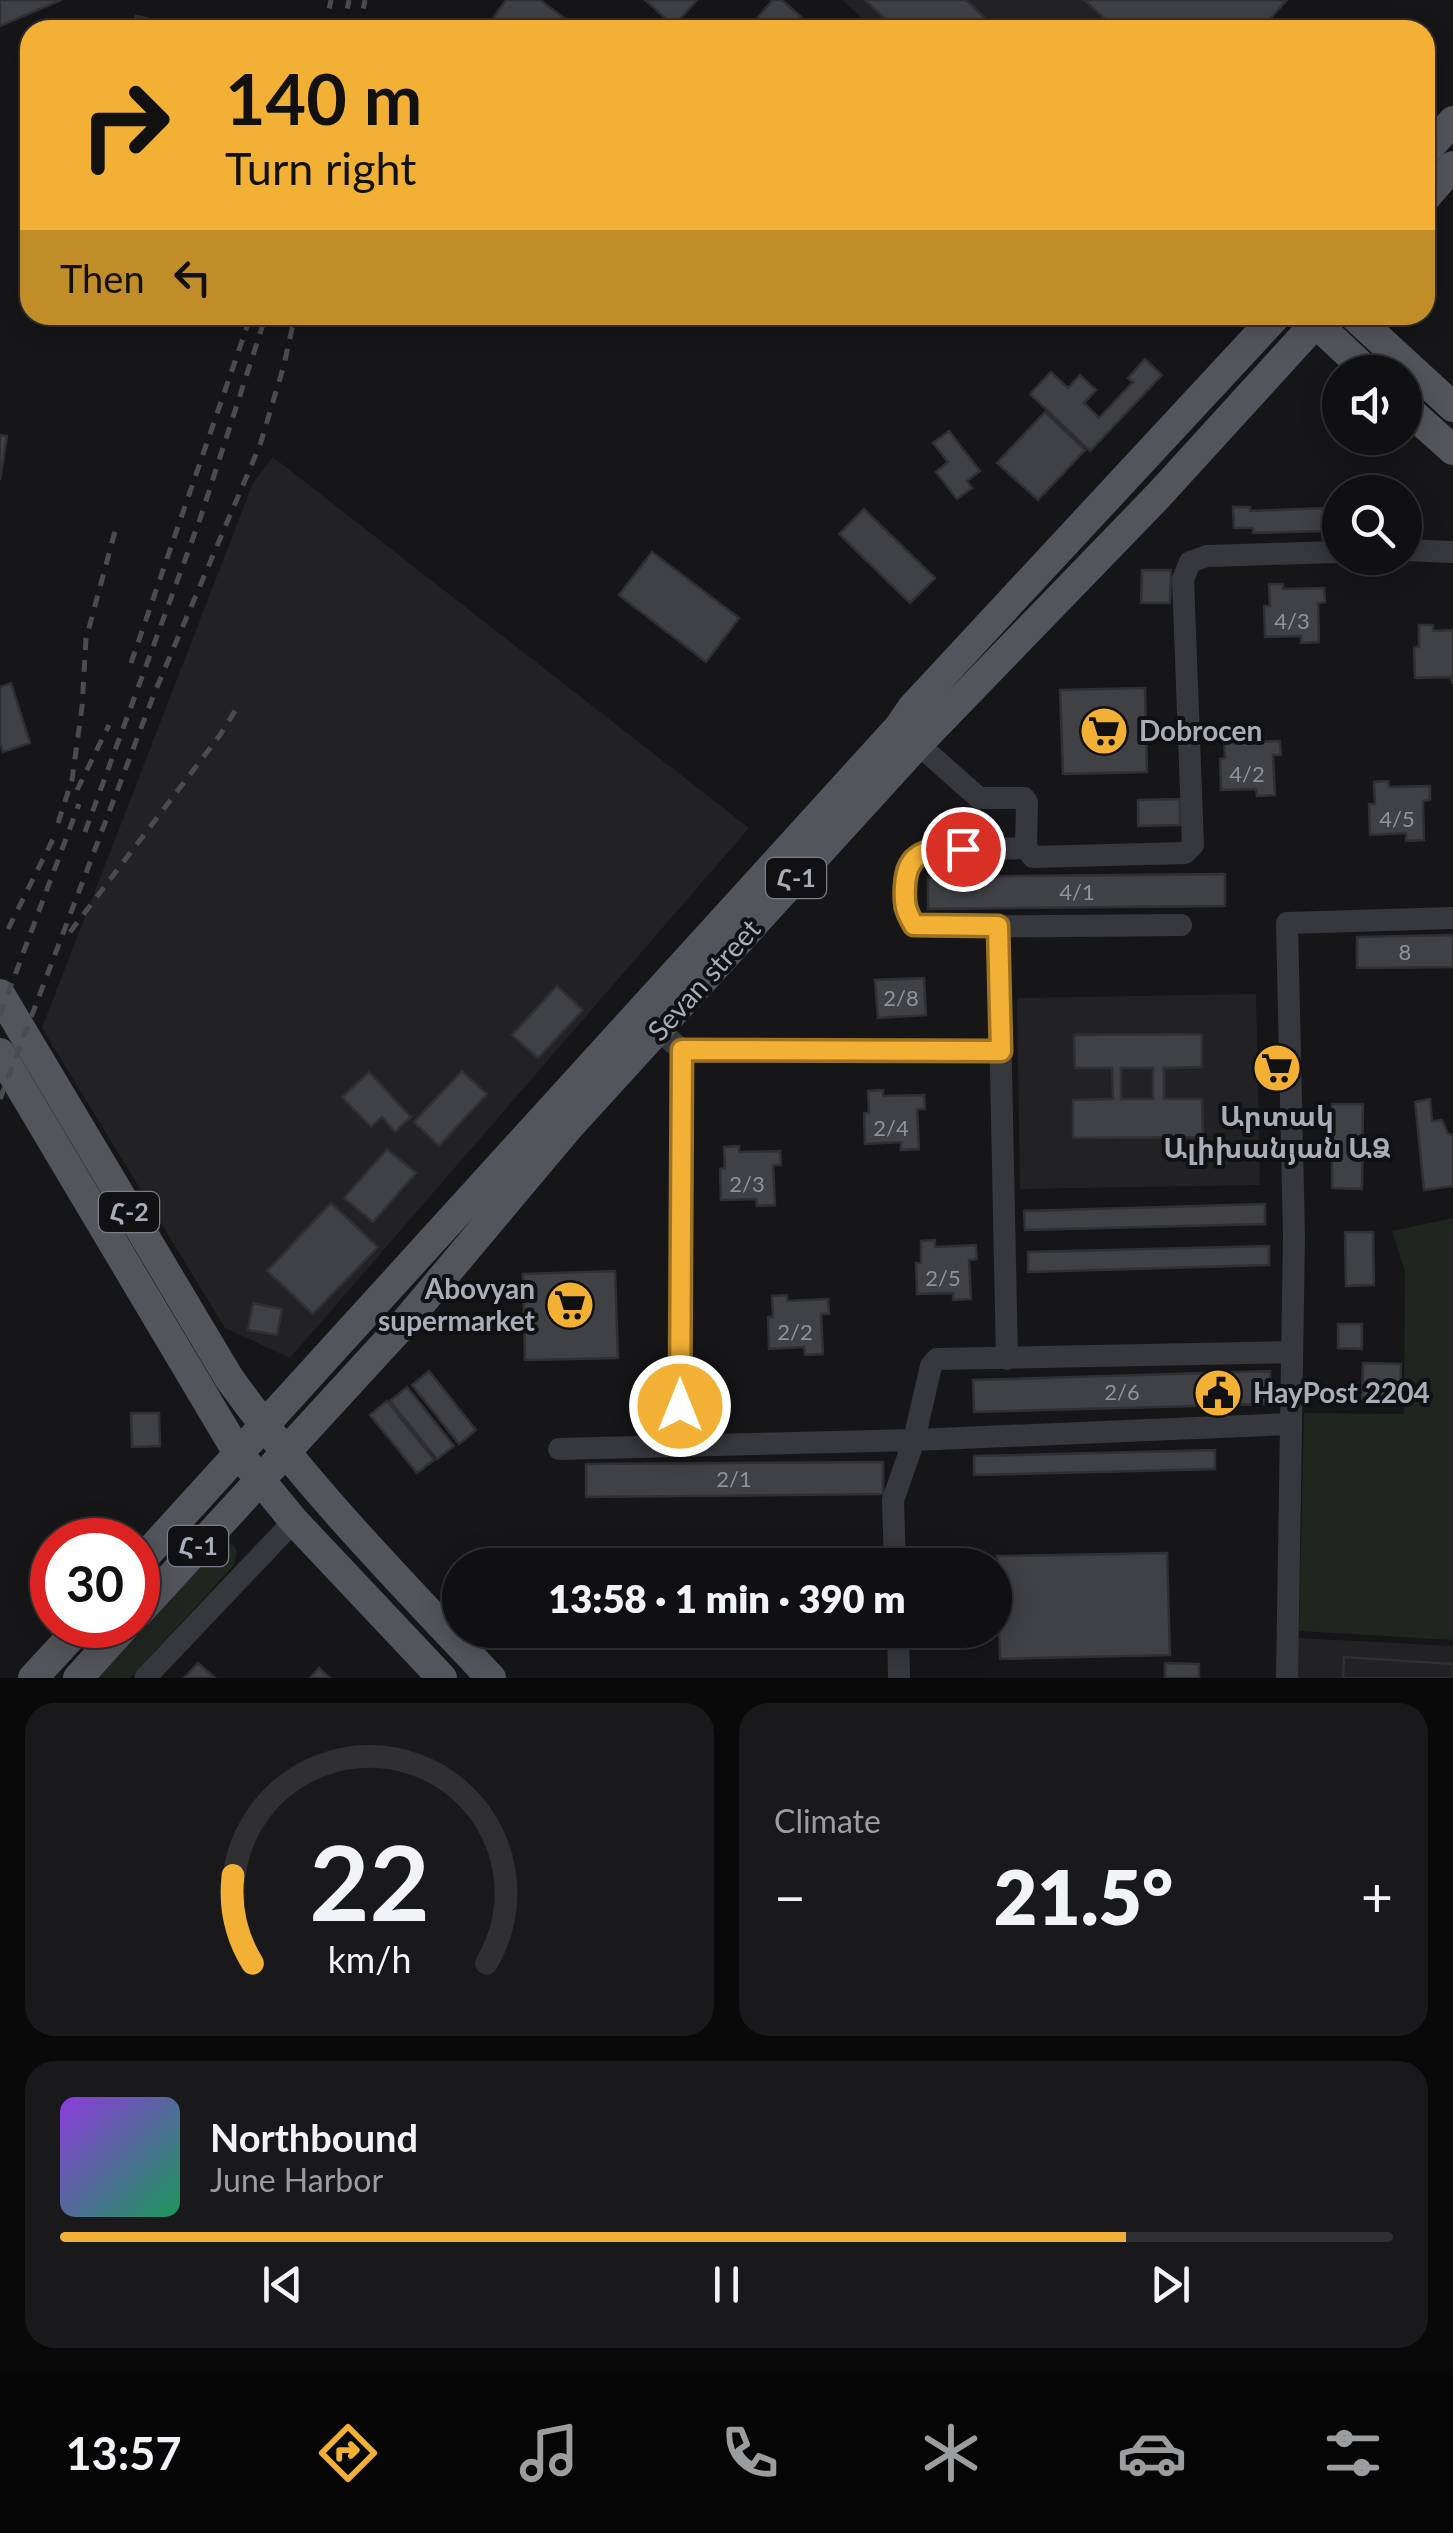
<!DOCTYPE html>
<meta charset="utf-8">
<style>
:root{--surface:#101012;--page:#19191b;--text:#f1f3f6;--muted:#9c9d9f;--line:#303032;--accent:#f2b134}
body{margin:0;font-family:Lato,"Noto Sans Armenian",sans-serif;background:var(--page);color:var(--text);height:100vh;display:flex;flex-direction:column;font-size:38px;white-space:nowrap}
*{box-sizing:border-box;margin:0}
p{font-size:32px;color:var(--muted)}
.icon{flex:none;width:55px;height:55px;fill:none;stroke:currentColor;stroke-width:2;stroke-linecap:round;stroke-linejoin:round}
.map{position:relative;height:1678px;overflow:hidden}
.side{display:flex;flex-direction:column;gap:25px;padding:25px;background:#09090a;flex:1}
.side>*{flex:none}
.banner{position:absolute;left:20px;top:20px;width:1415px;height:305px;border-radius:30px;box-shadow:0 5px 25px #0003,0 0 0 2px var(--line);background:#f2b134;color:#111;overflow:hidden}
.tools{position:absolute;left:1322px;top:355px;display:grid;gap:20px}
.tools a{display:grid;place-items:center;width:100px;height:100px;border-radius:50%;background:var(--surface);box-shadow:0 5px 25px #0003,0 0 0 2px var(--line);font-size:50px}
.speed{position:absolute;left:30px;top:1518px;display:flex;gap:20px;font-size:50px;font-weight:700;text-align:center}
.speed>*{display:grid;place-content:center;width:130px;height:130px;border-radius:50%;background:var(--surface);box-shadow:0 5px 25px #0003,0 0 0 2px var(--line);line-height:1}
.speed .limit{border:15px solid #d22;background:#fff;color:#111}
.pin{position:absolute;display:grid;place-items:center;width:85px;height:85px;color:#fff;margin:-42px;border:5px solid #fff;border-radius:50%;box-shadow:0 2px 10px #0007}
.me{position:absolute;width:110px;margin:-55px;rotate:0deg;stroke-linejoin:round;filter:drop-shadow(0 0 8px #0008)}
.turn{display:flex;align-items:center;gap:35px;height:210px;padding:0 40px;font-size:45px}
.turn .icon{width:130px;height:130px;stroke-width:2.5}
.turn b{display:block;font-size:70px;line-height:85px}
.then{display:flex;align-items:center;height:95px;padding:0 40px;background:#0003;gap:20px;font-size:38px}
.big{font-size:75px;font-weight:800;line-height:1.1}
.side .widget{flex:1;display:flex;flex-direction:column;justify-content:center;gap:15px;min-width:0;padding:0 35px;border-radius:30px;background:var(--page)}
.side .dial{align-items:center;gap:0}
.dial svg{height:260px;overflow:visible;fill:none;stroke:var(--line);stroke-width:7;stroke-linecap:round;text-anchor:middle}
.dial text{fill:var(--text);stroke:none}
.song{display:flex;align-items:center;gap:30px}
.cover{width:120px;height:120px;border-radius:15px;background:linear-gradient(135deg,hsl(270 70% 55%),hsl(150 70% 35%))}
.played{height:10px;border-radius:5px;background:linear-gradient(90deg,var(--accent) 80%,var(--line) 80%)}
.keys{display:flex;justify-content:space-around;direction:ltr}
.heat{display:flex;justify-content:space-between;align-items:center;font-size:55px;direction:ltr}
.side .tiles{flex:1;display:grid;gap:25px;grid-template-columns:1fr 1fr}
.widget:last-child{grid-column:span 2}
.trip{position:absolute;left:442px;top:1548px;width:570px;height:100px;border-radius:50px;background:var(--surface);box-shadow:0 5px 25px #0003,0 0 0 2px var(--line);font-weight:800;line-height:100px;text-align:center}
.tab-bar{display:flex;height:160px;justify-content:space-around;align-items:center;background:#060607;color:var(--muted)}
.tab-bar .icon{width:70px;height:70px}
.tab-bar .on{color:var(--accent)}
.tab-bar b{font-size:45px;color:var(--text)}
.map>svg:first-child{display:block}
.built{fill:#222225}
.green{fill:#1e261f}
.building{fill:#404145;stroke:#303034;stroke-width:2.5;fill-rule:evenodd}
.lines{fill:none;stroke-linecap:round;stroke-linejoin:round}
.minor{stroke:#37383d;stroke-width:22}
.major{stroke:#53555c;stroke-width:30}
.rail{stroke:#4a4c52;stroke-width:5;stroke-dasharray:12 10;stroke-linecap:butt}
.route-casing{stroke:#9d7322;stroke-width:25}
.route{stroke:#f2b134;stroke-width:18}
.labels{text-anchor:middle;stroke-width:8;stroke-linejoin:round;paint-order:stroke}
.number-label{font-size:22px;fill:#8e929b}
.shield{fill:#111113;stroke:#7b7e86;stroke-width:2.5}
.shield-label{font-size:25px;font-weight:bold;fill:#a8adb8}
.poi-label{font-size:28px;font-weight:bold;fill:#a8adb8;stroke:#111113;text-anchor:start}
.street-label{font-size:28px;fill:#a8adb8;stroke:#111113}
</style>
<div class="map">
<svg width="1453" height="1678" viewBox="0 0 1453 1678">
<rect width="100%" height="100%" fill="#161618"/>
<path class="built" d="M842,0H1286L1258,30H875Z
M273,457L749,828L290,1358L225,1328L42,1028L253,483Z
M1256,994L1260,1185L1020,1189L1017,998Z
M1298,1638L1453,1646V1678H1295Z"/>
<path class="green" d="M1453,1218V1640L1299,1631L1304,1413L1404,1414L1405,1271L1392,1231Z
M222,1543L234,1545L237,1551L234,1565L130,1678H95Z"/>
<path class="building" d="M0,0H61L0,26Z
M506,0H540L580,30H501L490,22Z
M645,0H697L674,26Z
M773,0H782L816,30H746Z
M865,0H966L998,30H897Z
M1084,0H1287L1260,30H1117Z
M136,16L200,30H133Z
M1145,359L1162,375L1090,451L1030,394L1051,372L1068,388L1080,375L1096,390L1084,403L1099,418L1133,382L1128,378Z
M1045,412L1085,450L1038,500L997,463Z
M949,431L980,471L967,481L972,488L957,499L936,472L948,462L933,443Z
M0,435L7,436L0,480Z
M1233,507H1250V511L1323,508L1324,531L1253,533V528H1234Z
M864,509L935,578L910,603L839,534Z
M652,552L739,618L706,662L619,595Z
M1142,570H1171L1170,603H1141Z
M1269,584H1283V589L1324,588L1325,602L1318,603L1319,642L1301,643V636L1265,637L1264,606H1270Z
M1419,625H1433V631L1453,630V684L1450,677L1415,678L1414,647H1419Z
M11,683L30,743L3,752L0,742V687Z
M1145,688L1147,772L1063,774L1060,690Z
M1239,736V742L1280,741L1281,755H1273L1275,795L1257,796L1256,789L1221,790L1220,759L1225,758L1224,737Z
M1388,781L1389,787L1430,786V800L1423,801L1424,840L1406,841V833L1370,835L1369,804H1375L1374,782Z
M1180,799V825L1138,826V800Z
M1225,874V906L928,909V877Z
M1453,935V967L1357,968V937Z
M924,978L926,1015L878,1018L875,980Z
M557,986L583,1010L538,1058L512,1035Z
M1202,1034V1067L1164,1068V1099H1202L1203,1137L1073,1138V1100L1113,1099L1112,1068H1075L1074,1035ZM1121,1068H1153V1099H1121Z
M462,1071L487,1094L439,1146L414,1122Z
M369,1072L411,1117L395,1132L382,1117L371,1127L342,1097Z
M883,1090V1096L924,1095L925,1109H917L919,1149L901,1150V1142L865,1144L864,1113H869L868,1091Z
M1430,1099L1432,1121L1442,1120L1448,1134L1453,1135V1186L1424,1190L1415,1102Z
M1332,1104H1363L1362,1189L1332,1188Z
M739,1146V1152L780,1151L781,1165H773L775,1205L757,1206L756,1199L721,1200L720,1169L725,1168L724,1147Z
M387,1149L416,1173L373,1222L344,1198Z
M331,1203L378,1247L313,1314L267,1271Z
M1265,1204V1224L1025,1230L1024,1211Z
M1345,1232H1373L1374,1285L1346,1286Z
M935,1240V1247L976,1245L977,1259L969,1260L971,1299L953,1300V1293L917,1294L916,1263H921V1241Z
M1269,1246V1265L1028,1272V1252Z
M615,1271L618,1358L525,1360L523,1274Z
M787,1295V1301L828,1299L829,1314H821L823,1354L805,1355L804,1347L769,1349L768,1317H773L772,1296Z
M253,1303L282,1309L277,1335L248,1330Z
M1338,1324H1362V1349L1338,1348Z
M1363,1363L1401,1364L1400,1404L1362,1403Z
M429,1371L476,1430L459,1444L412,1385Z
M1270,1371L1271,1404L974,1412L973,1380Z
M407,1387L454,1446L437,1459L390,1401Z
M387,1401L434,1460L417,1473L370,1415Z
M131,1413H159L160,1446L132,1447Z
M1215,1450V1469L974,1475V1456Z
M883,1462V1494L586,1497V1464Z
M1167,1553L1170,1655L1000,1659L997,1556Z
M1344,1657L1453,1664V1678H1343Z
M1344,1657L1453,1664V1678H1343Z
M198,1663L215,1678H184Z
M1165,1663L1199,1664V1678H1165Z
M319,1668L330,1678H310Z"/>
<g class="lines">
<path class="minor" d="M1405,550L1453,552
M909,736L979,798H1024L1027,802L1026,848L1033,857L1185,853L1193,845L1183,579L1190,562L1207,556L1340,552
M1026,848L931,850L912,859L906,869L904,907L914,925L941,927L1181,925
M998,926L1007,1359
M658,1030L683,1051L679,1446
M683,1051H1001
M559,1449L914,1440L1290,1424
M895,1565L893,1500L914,1440L931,1366L937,1359L1292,1352
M898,1630L899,1678
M145,1678L294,1521
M1287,1678L1294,1236L1287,923L1453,918"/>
<path class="major" d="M1425,152L1453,121
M1425,198L1453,166
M1307,315L1368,372
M1353,315L1453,407
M1405,407L1453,450
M0,994L229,1378C307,1487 400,1581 491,1678
M0,1053L238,1453L294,1521L442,1678
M138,1564L899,727L912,708L1277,315
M138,1613L407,1320L567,1129L917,745L1158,496L1323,315
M33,1678L82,1625
M78,1678L126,1625"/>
<path class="rail" d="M325,30L331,0
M343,30L349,0
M359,30L365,0
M131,663L251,315
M77,790L109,725
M58,823L72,780L82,707L86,639L117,524
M85,832L200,519L266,315
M8,929L55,835
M70,932L220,735L238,706
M0,1015L79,804
M0,1099L154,694L260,445L284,365L295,315"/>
</g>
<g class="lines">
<g class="route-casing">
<path id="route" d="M680,1406L682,1050L1001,1051L998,926L914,925C905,910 904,903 905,886C907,848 930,850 963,849"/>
</g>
<use href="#route" class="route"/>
</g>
<defs>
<g id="supermarket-disc" transform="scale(2.5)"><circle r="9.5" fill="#f2b134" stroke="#111113"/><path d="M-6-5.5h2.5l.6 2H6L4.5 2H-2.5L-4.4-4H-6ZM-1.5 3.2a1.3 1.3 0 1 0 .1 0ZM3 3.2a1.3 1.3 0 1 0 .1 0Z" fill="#111"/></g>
<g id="civic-disc" transform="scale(2.5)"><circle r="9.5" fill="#f2b134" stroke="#111113"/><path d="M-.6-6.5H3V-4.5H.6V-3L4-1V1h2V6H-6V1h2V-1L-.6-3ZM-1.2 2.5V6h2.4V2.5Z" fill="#111"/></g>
</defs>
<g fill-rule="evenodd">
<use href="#supermarket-disc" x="1104" y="731"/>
<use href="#supermarket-disc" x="1277" y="1068"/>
<use href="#supermarket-disc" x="570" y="1305"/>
<use href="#civic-disc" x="1218" y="1393"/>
</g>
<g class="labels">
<g class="number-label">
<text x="1292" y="629">4/3</text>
<text x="1247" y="782">4/2</text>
<text x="1397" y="827">4/5</text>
<text x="1077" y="900">4/1</text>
<text x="1405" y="960">8</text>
<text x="901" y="1006">2/8</text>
<text x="891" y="1136">2/4</text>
<text x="747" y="1192">2/3</text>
<text x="943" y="1286">2/5</text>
<text x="795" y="1340">2/2</text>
<text x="1122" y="1400">2/6</text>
<text x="734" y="1487">2/1</text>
</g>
<g class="shield">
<rect x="766" y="858" width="60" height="40" rx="8"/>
<rect x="99" y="1192" width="60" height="40" rx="8"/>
<rect x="168" y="1526" width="60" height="40" rx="8"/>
</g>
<g class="shield-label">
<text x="796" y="887">Հ-1</text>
<text x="129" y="1221">Հ-2</text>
<text x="198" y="1555">Հ-1</text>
</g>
<g class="poi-label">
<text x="1139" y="741">Dobrocen</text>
<text x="1277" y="1126" text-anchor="middle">Արտակ<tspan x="1277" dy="32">Ալիխանյան ԱՁ</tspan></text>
<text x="535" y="1299" text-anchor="end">Abovyan<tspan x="535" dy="32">supermarket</tspan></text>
<text x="1253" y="1403">HayPost 2204</text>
</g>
<g class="street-label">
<text transform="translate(704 980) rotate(-48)" y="10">Sevan street</text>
</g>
</g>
</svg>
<div class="tools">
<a><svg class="icon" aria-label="sound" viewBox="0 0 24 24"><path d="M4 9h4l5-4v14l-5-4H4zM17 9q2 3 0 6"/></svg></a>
<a><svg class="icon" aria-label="search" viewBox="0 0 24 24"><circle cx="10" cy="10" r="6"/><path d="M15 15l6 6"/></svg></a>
</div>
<div class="speed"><div class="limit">30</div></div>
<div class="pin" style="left:963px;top:849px;background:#d93025"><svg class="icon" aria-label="arrive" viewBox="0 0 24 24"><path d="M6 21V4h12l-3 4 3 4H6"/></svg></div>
<svg class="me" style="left:680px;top:1406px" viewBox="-20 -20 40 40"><circle r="17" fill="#f2b134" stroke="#fff" stroke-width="3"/><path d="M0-11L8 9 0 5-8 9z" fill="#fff"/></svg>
<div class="trip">13:58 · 1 min · 390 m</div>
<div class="banner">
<div class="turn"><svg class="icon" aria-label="right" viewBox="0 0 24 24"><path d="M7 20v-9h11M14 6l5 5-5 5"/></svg><div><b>140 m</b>Turn right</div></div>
<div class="then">Then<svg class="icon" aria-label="left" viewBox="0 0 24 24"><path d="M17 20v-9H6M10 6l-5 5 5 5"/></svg></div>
</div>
</div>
<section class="side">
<div class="tiles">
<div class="widget dial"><svg viewBox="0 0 100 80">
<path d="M14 69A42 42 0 1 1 86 69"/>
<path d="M14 69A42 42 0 0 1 8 42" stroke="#f2b134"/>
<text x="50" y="56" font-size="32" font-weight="700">22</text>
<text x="50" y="72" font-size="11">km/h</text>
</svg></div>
<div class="widget"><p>Climate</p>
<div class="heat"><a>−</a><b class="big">21.5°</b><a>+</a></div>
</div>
<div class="widget">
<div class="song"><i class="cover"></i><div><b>Northbound</b><p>June Harbor</p></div></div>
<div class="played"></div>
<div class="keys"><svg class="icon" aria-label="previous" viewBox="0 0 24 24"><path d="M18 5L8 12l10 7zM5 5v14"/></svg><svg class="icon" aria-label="pause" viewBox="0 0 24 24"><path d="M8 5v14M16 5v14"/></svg><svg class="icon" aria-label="next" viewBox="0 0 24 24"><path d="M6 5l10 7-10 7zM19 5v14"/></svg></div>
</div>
</div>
</section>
<nav class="tab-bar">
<b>13:57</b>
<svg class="icon on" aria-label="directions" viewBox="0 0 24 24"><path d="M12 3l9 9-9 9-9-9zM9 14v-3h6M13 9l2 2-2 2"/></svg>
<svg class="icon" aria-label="music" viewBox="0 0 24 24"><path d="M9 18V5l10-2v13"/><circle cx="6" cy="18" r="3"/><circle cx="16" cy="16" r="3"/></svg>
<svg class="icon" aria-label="phone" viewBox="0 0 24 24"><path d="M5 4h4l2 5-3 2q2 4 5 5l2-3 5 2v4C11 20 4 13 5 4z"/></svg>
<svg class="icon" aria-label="climate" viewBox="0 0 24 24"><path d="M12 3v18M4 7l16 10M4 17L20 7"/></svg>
<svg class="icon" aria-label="car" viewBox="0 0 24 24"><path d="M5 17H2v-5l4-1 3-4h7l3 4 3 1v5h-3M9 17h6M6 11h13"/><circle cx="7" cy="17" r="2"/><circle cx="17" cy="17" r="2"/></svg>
<svg class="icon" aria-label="filters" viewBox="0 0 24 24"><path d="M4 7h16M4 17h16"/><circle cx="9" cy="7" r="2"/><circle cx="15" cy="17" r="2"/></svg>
</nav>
